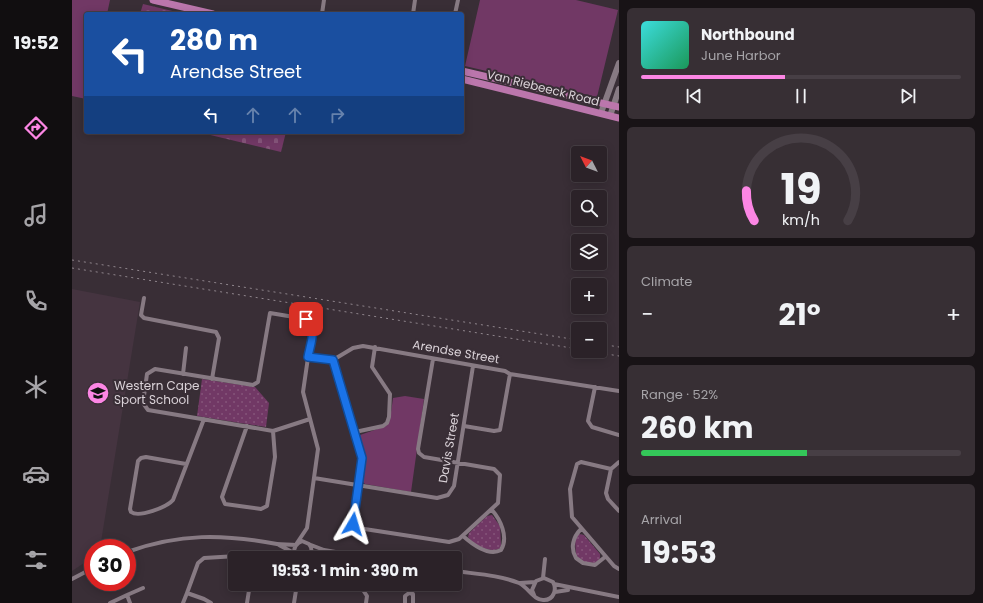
<!DOCTYPE html>
<meta charset="utf-8">
<style>
:root{--surface:#2b2228;--page:#372f34;--text:#f1f3f6;--muted:#a6a4a8;--line:#473f45;--accent:#fc86e4}
body{margin:0;font-family:Poppins,sans-serif;background:var(--page);color:var(--text);height:100vh;display:flex;flex-direction:column;font-size:15px;white-space:nowrap}
*{box-sizing:border-box;margin:0}
p{font-size:13px;color:var(--muted)}
.icon{flex:none;width:22px;height:22px;fill:none;stroke:currentColor;stroke-width:2;stroke-linecap:round;stroke-linejoin:round}
.map{position:relative;flex:1;overflow:hidden}
.drawer{display:flex;flex-direction:column;gap:8px;padding:8px;background:#181316;width:364px}
.drawer>*{flex:none}
.banner{position:absolute;left:12px;top:12px;width:380px;height:122px;border-radius:4px;box-shadow:0 2px 10px #0003,0 0 0 1px var(--line);background:#1a4fa0;color:#fff;overflow:hidden}
.needle{width:26px;rotate:312deg}
.fabs{position:absolute;left:499px;top:146px;display:grid;gap:8px}
.fabs a{display:grid;place-items:center;width:36px;height:36px;border-radius:4px;background:var(--surface);box-shadow:0 2px 10px #0003,0 0 0 1px var(--line);font-size:20px}
.speed{position:absolute;left:12px;top:539px;display:flex;gap:8px;font-size:20px;font-weight:700;text-align:center}
.speed>*{display:grid;place-content:center;width:52px;height:52px;border-radius:50%;background:var(--surface);box-shadow:0 2px 10px #0003,0 0 0 1px var(--line);line-height:1}
.speed .limit{border:6px solid #d22;background:#fff;color:#111}
.pin{position:absolute;display:grid;place-items:center;width:34px;height:34px;color:#fff;margin:-17px;border-radius:8px;box-shadow:0 2px 6px #0006}
.me{position:absolute;width:44px;margin:-22px;rotate:7deg;stroke-linejoin:round;filter:drop-shadow(0 0 3px #0008)}
.turn{display:flex;align-items:center;gap:14px;height:84px;padding:0 20px;font-size:18px}
.turn .icon{width:52px;height:52px;stroke-width:2.5}
.turn b{display:block;font-size:28px;line-height:34px}
.lanes{display:flex;align-items:center;height:38px;padding:0 20px;background:#0003;justify-content:center;gap:20px;direction:ltr}
.lanes .off{opacity:.35}
.big{font-size:30px;font-weight:700;line-height:1.1}
.drawer .widget{flex:1;display:flex;flex-direction:column;justify-content:center;gap:6px;min-width:0;padding:0 14px;border-radius:6px;background:var(--page)}
.drawer .dial{align-items:center;gap:0}
.dial svg{height:104px;overflow:visible;fill:none;stroke:var(--line);stroke-width:7;stroke-linecap:round;text-anchor:middle}
.dial text{fill:var(--text);stroke:none}
.song{display:flex;align-items:center;gap:12px}
.cover{width:48px;height:48px;border-radius:6px;background:linear-gradient(135deg,hsl(180 70% 55%),hsl(150 70% 35%))}
.played{height:4px;border-radius:2px;background:linear-gradient(90deg,var(--accent) 45%,var(--line) 45%)}
.keys{display:flex;justify-content:space-around;direction:ltr}
.heat{display:flex;justify-content:space-between;align-items:center;font-size:22px;direction:ltr}
.charge{height:6px;border-radius:3px;background:linear-gradient(90deg,#34c759 52%,var(--line) 0)}
.trip{position:absolute;left:156px;top:551px;width:234px;height:40px;border-radius:4px;background:var(--surface);box-shadow:0 2px 10px #0003,0 0 0 1px var(--line);font-weight:700;line-height:40px;text-align:center}
main{display:flex;flex:1;min-height:0}
.tabs{display:flex;flex-direction:column;width:72px;justify-content:space-around;align-items:center;background:#110e10;color:var(--muted)}
.tabs .icon{width:28px;height:28px}
.tabs .active{color:var(--accent)}
.tabs b{font-size:18px;color:var(--text)}
.map>svg:first-child{display:block}
.built{fill:#453440}
.grass{fill:url(#grass-dots)}
.cemetery{fill:url(#cemetery-stones)}
.green{fill:#713865}
.lines{fill:none;stroke-linecap:round;stroke-linejoin:round}
.street{stroke:#877a83;stroke-width:4}
.secondary{stroke:#877a83;stroke-width:6}
.primary{stroke:#bb76ac;stroke-width:7}
.rail{stroke:#90868d;stroke-width:1;stroke-dasharray:2 4;stroke-linecap:butt}
.route-casing{stroke:#114b97;stroke-width:10}
.route{stroke:#1a73e8;stroke-width:7}
.labels{text-anchor:middle;stroke-width:4;stroke-linejoin:round;paint-order:stroke}
.street-label{font-size:12px;fill:#dad2d8;stroke:#392e36}
.poi-label{font-size:12px;fill:#dad2d8;stroke:#392e36;text-anchor:start}
</style>
<main>
<nav class="tabs">
<b>19:52</b>
<svg class="icon active" aria-label="directions" viewBox="0 0 24 24"><path d="M12 3l9 9-9 9-9-9zM9 14v-3h6M13 9l2 2-2 2"/></svg>
<svg class="icon" aria-label="music" viewBox="0 0 24 24"><path d="M9 18V5l10-2v13"/><circle cx="6" cy="18" r="3"/><circle cx="16" cy="16" r="3"/></svg>
<svg class="icon" aria-label="phone" viewBox="0 0 24 24"><path d="M5 4h4l2 5-3 2q2 4 5 5l2-3 5 2v4C11 20 4 13 5 4z"/></svg>
<svg class="icon" aria-label="climate" viewBox="0 0 24 24"><path d="M12 3v18M4 7l16 10M4 17L20 7"/></svg>
<svg class="icon" aria-label="car" viewBox="0 0 24 24"><path d="M5 17H2v-5l4-1 3-4h7l3 4 3 1v5h-3M9 17h6M6 11h13"/><circle cx="7" cy="17" r="2"/><circle cx="17" cy="17" r="2"/></svg>
<svg class="icon" aria-label="filters" viewBox="0 0 24 24"><path d="M4 7h16M4 17h16"/><circle cx="9" cy="7" r="2"/><circle cx="15" cy="17" r="2"/></svg>
</nav>
<div class="map">
<svg width="547" height="603" viewBox="0 0 547 603">
<defs>
<pattern id="grass-dots" width="8" height="8" patternUnits="userSpaceOnUse"><rect width="8" height="8" fill="#713865"/><path d="M2 2h.1M6 6h.1" fill="none" stroke="#85547a" stroke-width="1.8" stroke-linecap="round"/></pattern>
<pattern id="cemetery-stones" width="16" height="16" patternUnits="userSpaceOnUse"><rect width="16" height="16" fill="#713865"/><path d="M2 7V4a2 2 0 0 1 4 0v3zM10 15v-3a2 2 0 0 1 4 0v3z" fill="#85547a"/></pattern>
</defs>
<rect width="100%" height="100%" fill="#392e36"/>
<path class="built" d="M0,289L68,302L28,548H21V557L0,571Z"/>
<path class="grass" d="M130,379L183,387L197,403L194,427L125,416Z
M420,515L428,526L429,545L428,548C420,554 401,545 396,537L397,533L415,516Z
M507,534L512,535L528,554V559L523,563L510,562L504,555L503,539Z"/>
<path class="cemetery" d="M71,4L113,14H68Z
M126,132H214L209,152Z"/>
<path class="green" d="M0,0H38L35,14H14V99L0,96Z
M408,0H504L546,10L525,97L393,66Z
M333,396L352,399L339,492L293,484L290,481L292,461L287,438L288,435L314,426L318,420L321,398Z"/>
<g class="lines">
<path class="street" d="M250,14L252,0
M341,14L343,0
M383,14L386,0
M72,298L69,315L72,318L144,332L147,338L140,379
M236,357L261,360L281,348L291,346L433,371L438,374L428,430L422,431L392,426
M261,360L291,458L281,521L282,526L286,528L377,542L387,539L426,503L428,475L422,469L352,457L347,453L346,449L361,359
M111,374L114,348
M438,374L547,391
M523,387L516,421L520,427L547,435
M175,426L150,497L153,504L189,509L195,506L203,457L201,431
M283,432L311,426L315,423L317,417L318,394L300,367L303,347
M547,462L539,469L534,493L536,499L547,511
M114,464L74,457L69,458L66,461L58,509L59,512C67,518 95,507 101,500L132,419
M539,469L509,462L505,464L498,489L500,517L542,566L547,569
M242,478L365,498L376,495L382,486L401,366
M509,529C501,537 498,548 504,558L511,563L523,565L533,557
M391,536C400,544 416,557 429,550C437,537 428,519 420,510
M225,543L235,528L246,449L231,392L240,330L239,324L234,319L198,313L186,382L181,385L83,369L75,374L71,403L76,410L201,431L238,419
M207,545L222,553
M239,545L252,550L298,558
M55,552C108,533 151,534 205,544C211,545 217,544 224,545
M238,555L252,550
M227,558L222,553C222,547 224,543 230,541L237,544C241,549 240,554 235,558
M383,571C404,574 427,575 447,583C456,587 462,601 472,600C482,600 485,589 481,582L472,578L464,581L460,590L462,595
M471,578L473,559
M0,579L21,568
M448,583L463,582
M253,584L291,590L295,596L294,603
M482,584L547,597
M483,592L496,590
M115,593L126,563L132,558L165,556L175,558
M38,603L55,595
M58,603L55,595L71,588
M111,603L115,593L132,599L139,603
M175,603L178,584
M222,603L225,584
M333,603V596L337,593L341,594V603"/>
<path class="secondary" d="M529,113L547,63
M538,116L547,89"/>
<path class="primary" d="M81,0L141,14
M390,71L547,107
M390,79L547,118"/>
<path class="rail" d="M0,260L506,340
M0,268L506,349
M528,344L547,347
M516,351L547,356"/>
</g>
<g class="lines">
<g class="route-casing">
<path id="route" d="M234,319C246,326 238,345 236,357L261,360L290,458L281,524"/>
</g>
<use href="#route" class="route"/>
</g>
<defs>
<g id="school-disc" transform="scale(1.15)"><circle r="9.5" fill="#fc86e4" stroke="#392e36"/><path d="M0-5L7-2L0 1L-7-2ZM-4 1L0 2.5L4 1V4Q0 6-4 4Z" fill="#111"/></g>
</defs>
<g fill-rule="evenodd">
<use href="#school-disc" x="26" y="393"/>
</g>
<g class="labels">
<g class="street-label">
<text transform="translate(471 88) rotate(14)" y="4">Van Riebeeck Road</text>
<text transform="translate(384 352) rotate(10)" y="4">Arendse Street</text>
<text transform="translate(377 448) rotate(-80)" y="4">Davis Street</text>
</g>
<g class="poi-label">
<text x="42" y="390">Western Cape<tspan x="42" dy="14">Sport School</tspan></text>
</g>
</g>
</svg>
<div class="fabs">
<a><svg class="needle" viewBox="-14 -14 28 28"><path d="M0-13l5 13h-10z" fill="#e53935"/><path d="M0 13l5-13h-10z" fill="#a6a4a8"/></svg></a>
<a><svg class="icon" aria-label="search" viewBox="0 0 24 24"><circle cx="10" cy="10" r="6"/><path d="M15 15l6 6"/></svg></a>
<a><svg class="icon" aria-label="layers" viewBox="0 0 24 24"><path d="M12 4l9 5-9 5-9-5zM3 14l9 5 9-5"/></svg></a>
<a>+</a>
<a>−</a>
</div>
<div class="speed"><div class="limit">30</div></div>
<div class="pin" style="left:234px;top:319px;background:#d93025"><svg class="icon" aria-label="arrive" viewBox="0 0 24 24"><path d="M6 21V4h12l-3 4 3 4H6"/></svg></div>
<svg class="me" style="left:281px;top:524px" viewBox="-20 -20 40 40"><path d="M0-17L14 15 0 8-14 15z" fill="#1a73e8" stroke="#fff" stroke-width="4"/></svg>
<div class="trip">19:53 · 1 min · 390 m</div>
<div class="banner">
<div class="turn"><svg class="icon" aria-label="left" viewBox="0 0 24 24"><path d="M17 20v-9H6M10 6l-5 5 5 5"/></svg><div><b>280 m</b>Arendse Street</div></div>
<div class="lanes"><svg class="icon" aria-label="left" viewBox="0 0 24 24"><path d="M17 20v-9H6M10 6l-5 5 5 5"/></svg><svg class="icon off" aria-label="ahead" viewBox="0 0 24 24"><path d="M12 20V5M6 11l6-6 6 6"/></svg><svg class="icon off" aria-label="ahead" viewBox="0 0 24 24"><path d="M12 20V5M6 11l6-6 6 6"/></svg><svg class="icon off" aria-label="right" viewBox="0 0 24 24"><path d="M7 20v-9h11M14 6l5 5-5 5"/></svg></div>
</div>
</div>
<section class="drawer">
<div class="widget">
<div class="song"><i class="cover"></i><div><b>Northbound</b><p>June Harbor</p></div></div>
<div class="played"></div>
<div class="keys"><svg class="icon" aria-label="previous" viewBox="0 0 24 24"><path d="M18 5L8 12l10 7zM5 5v14"/></svg><svg class="icon" aria-label="pause" viewBox="0 0 24 24"><path d="M8 5v14M16 5v14"/></svg><svg class="icon" aria-label="next" viewBox="0 0 24 24"><path d="M6 5l10 7-10 7zM19 5v14"/></svg></div>
</div>
<div class="widget dial"><svg viewBox="0 0 100 80">
<path d="M14 69A42 42 0 1 1 86 69"/>
<path d="M14 69A42 42 0 0 1 8 46" stroke="#fc86e4"/>
<text x="50" y="56" font-size="32" font-weight="700">19</text>
<text x="50" y="72" font-size="11">km/h</text>
</svg></div>
<div class="widget"><p>Climate</p>
<div class="heat"><a>−</a><b class="big">21°</b><a>+</a></div>
</div>
<div class="widget"><p>Range · 52%</p><b class="big">260 km</b><div class="charge"></div></div>
<div class="widget"><p>Arrival</p><b class="big">19:53</b></div>
</section>
</main>
